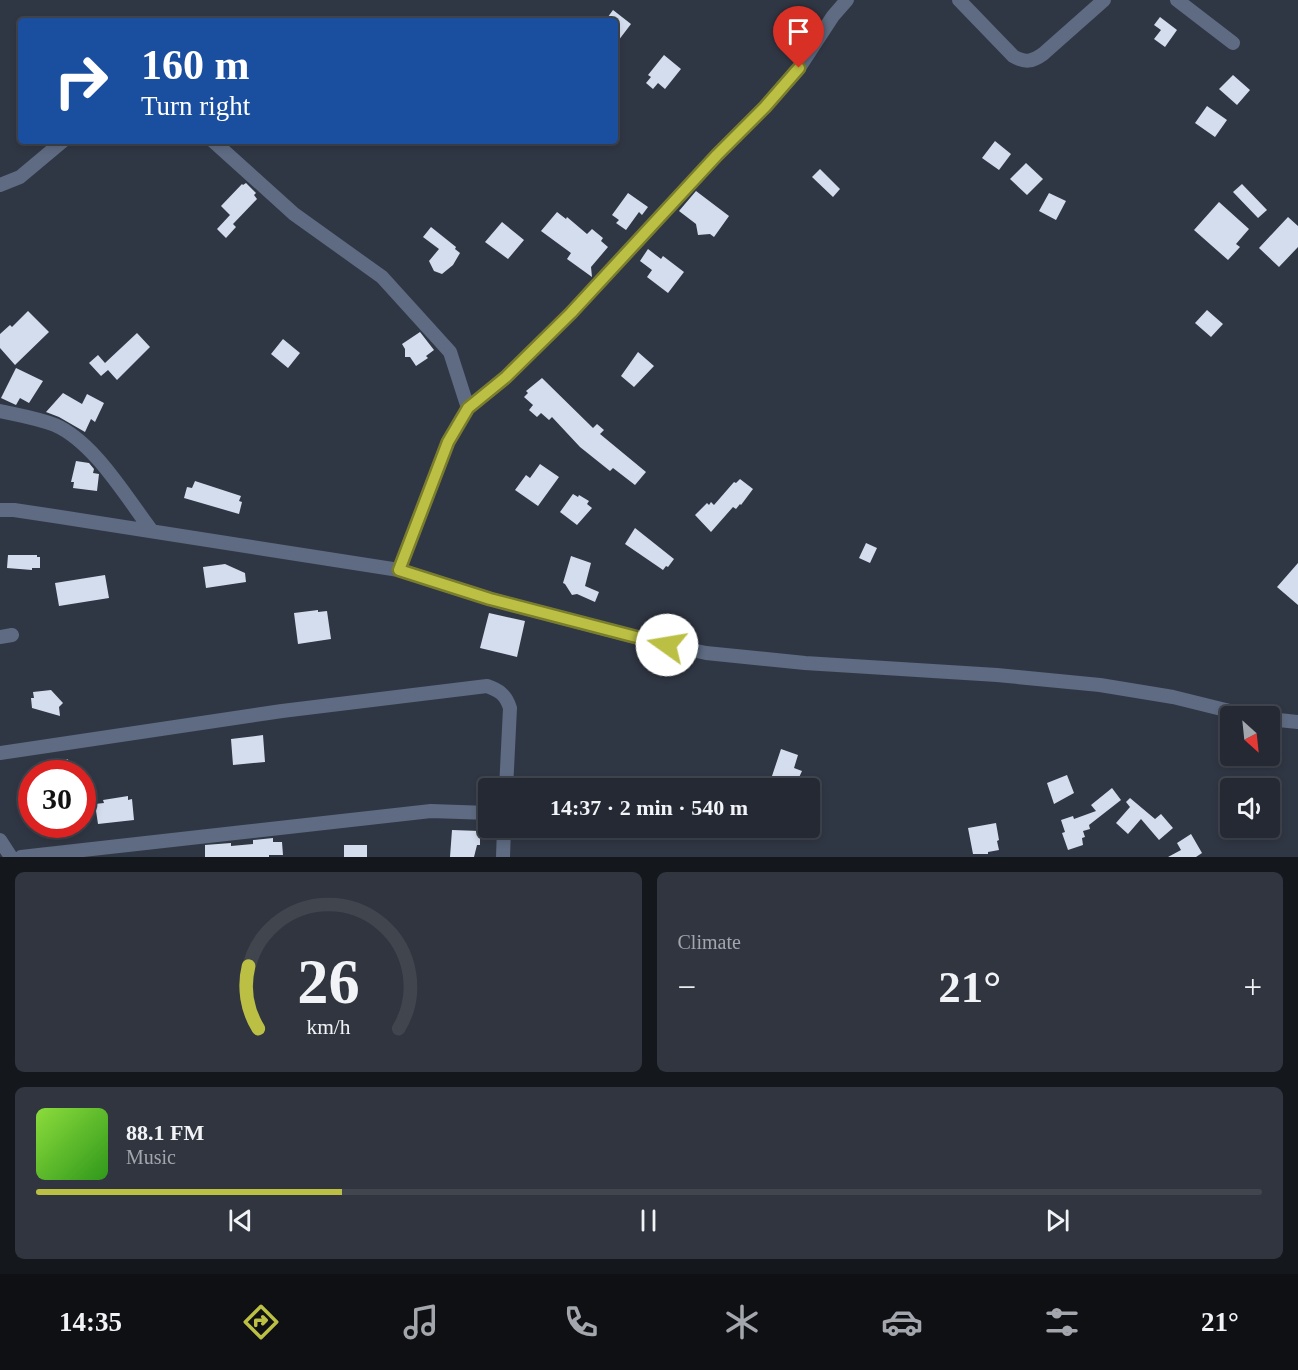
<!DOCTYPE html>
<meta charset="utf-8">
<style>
:root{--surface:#242933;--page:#30353f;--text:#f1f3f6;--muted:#a3a6ac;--line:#41454e;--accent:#bbc044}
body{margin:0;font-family:"Times New Roman",serif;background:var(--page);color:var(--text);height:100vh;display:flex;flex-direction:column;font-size:22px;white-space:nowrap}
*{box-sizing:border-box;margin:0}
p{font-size:20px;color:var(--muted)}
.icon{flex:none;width:33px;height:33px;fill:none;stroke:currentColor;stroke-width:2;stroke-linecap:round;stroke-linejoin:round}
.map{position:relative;height:857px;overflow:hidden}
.details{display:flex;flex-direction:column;gap:15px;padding:15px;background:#14171c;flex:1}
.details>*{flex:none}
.top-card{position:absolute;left:18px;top:18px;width:600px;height:126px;border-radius:6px;box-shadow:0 3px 9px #0003,0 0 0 2px var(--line);background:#1a4fa0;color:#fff;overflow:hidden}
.needle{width:39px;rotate:153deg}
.fabs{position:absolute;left:1220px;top:706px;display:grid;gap:12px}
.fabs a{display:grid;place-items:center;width:60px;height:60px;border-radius:6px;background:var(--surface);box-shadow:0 3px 9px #0003,0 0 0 2px var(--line);font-size:30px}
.speed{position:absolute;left:18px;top:760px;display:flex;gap:12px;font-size:30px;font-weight:700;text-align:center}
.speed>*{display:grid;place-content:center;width:78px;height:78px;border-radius:50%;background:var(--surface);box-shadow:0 3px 9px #0003,0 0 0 2px var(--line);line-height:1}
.speed .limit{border:9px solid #d22;background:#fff;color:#111}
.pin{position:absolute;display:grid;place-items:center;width:51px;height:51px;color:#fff;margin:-62px -26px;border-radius:50% 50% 50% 0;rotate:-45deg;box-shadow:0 0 6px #0007}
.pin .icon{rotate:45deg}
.me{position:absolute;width:66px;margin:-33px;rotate:283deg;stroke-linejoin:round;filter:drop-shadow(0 0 4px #0008)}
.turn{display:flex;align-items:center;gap:21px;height:126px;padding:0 24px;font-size:27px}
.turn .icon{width:78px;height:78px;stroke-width:2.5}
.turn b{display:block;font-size:42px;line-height:51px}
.big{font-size:45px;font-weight:600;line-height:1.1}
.details .tile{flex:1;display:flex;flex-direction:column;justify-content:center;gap:9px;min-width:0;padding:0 21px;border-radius:9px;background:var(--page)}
.details .dial{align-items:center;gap:0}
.dial svg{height:156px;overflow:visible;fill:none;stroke:var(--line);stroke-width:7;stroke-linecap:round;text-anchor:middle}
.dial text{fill:var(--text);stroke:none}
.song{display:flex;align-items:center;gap:18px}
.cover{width:72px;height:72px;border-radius:9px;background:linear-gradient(135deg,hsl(90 70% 55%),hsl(110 70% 35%))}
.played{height:6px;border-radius:3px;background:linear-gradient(90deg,var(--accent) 25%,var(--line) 25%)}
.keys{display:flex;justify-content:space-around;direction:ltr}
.heat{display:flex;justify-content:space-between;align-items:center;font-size:33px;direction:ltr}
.details .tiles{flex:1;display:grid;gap:15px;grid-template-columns:1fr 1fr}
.tile:last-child{grid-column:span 2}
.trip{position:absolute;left:478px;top:778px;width:342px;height:60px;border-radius:6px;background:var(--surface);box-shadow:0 3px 9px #0003,0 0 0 2px var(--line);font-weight:600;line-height:60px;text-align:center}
.dock{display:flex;height:96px;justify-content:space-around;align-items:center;background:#0e1014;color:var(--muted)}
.dock .icon{width:42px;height:42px}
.dock .active{color:var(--accent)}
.dock b{font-size:27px;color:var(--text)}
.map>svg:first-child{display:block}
.building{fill:#d4ddee}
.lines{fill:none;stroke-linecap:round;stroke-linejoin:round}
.street{stroke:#5e6b82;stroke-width:14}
.route-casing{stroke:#7a7d2c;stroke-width:15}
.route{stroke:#bbc044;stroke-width:10}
</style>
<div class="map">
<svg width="1298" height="857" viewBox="0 0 1298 857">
<rect width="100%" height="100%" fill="#303744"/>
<path class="building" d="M613,10L631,24L615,45V21H605Z
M1160,17L1177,30L1165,47L1154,39L1161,30L1154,25Z
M664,55L681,69L665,89L658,83L653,89L646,83L651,77L648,75Z
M1233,75L1250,90L1237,105L1219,89Z
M1207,106L1227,120L1215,137L1195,123Z
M995,141L1011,154L999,170L982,158Z
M1026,163L1043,179L1027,195L1010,179Z
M820,169L840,189L833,197L812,177Z
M246,183L256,193L254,195L257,199L233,224L236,227L226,238L217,229L230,215L221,206L242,184L243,185Z
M1242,184L1267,210L1258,218L1233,192Z
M696,191L729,216L714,237L710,234L698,235L696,224L679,211Z
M628,193L648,207L642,215L639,212L626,230L616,223L619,220L612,215Z
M1049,193L1066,201L1056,220L1039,211Z
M1219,202L1249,229L1236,244L1240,247L1228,260L1194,230Z
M557,212L566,219L567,217L587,234L592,229L603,238L601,241L608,247L591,267L592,277L567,259L571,253L541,231Z
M1288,217L1298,226V247L1279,267L1259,248Z
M502,222L524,240L508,259L485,242Z
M431,227L456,247L455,249L460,253L453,265L442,274L434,271L429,261L439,249L423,237Z
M648,249L661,259L663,256L684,272L668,293L647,277L652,270L640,261Z
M1207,310L1223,324L1211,337L1195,323Z
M28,311L49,332L15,365L0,348V334L10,325L12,327Z
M420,332L434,350L426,356L428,358L416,366L410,357H405V349L402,344Z
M137,333L150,347L117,380L108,370L101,376L89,363L98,355L105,363Z
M283,339L300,353L288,368L271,354Z
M638,352L654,366L634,387L621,376Z
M16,368L43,381L29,403L20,398L16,405L1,398Z
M542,378L593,428L597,424L604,430L600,434L646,472L635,485L613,468L610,471L580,447L552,417L549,420L541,413L537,417L529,410L533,405L524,397L528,393L526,391Z
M63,393L82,404L87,394L104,403L95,422L91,419L85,432L59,417L46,412Z
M76,461L89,463L94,469L93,473L99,474L97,491L73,488L74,482H71Z
M540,464L559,477L538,506L515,490L526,475L530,478Z
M740,479L753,489L741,505L740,504L736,509L733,507L711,532L695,515L707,503L709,505L711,502L714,505L734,482L736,483Z
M195,481L241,496L239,501L242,502L239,514L184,498L187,487L192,488Z
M573,494L578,497L579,495L589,501L587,504L592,508L577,525L560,512Z
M635,528L674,559L668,567L666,566L663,570L625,544Z
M866,543L877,548L870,563L859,558Z
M8,555H37V557H40V568H32V570L7,568Z
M571,556L591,563L585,586L599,592L595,602L577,594L572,595L565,584L563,583Z
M1298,563V605L1277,587Z
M225,564L245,573L246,582L206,588L203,567Z
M105,575L109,598L59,606L55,583Z
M318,610V612L327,611L331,639L298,644L294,613Z
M489,613L525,621L517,657L480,648Z
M51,690L63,703L59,707L60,716L32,708L31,698H34L33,692Z
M263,735L265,762L233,765L231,739Z
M781,749L798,755L794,768L802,771L796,784L789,782L787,786L771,779Z
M68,759L70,774H47L45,762Z
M1067,775L1074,793L1054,804L1047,783Z
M1112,788L1121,800L1089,825L1090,829L1083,831L1085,837L1082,838L1083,845L1068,850L1062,833L1065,832L1061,820L1073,816L1074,819L1096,811L1091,805Z
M128,796V800L132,799L134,820L98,824L95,804L104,803L103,800Z
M1130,798L1155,819L1161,814L1173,828L1159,840L1141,819L1128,834L1116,823L1130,807L1126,802Z
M996,823L999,840L997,841L999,850L988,852V854H973L968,828Z
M452,830L480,831V845H477L474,857H450Z
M1191,834L1202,853L1196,857H1168L1181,850L1177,843Z
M273,838V842H282L283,855H269V857H205V845L231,843V846L253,844V840Z
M344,845H367V857H344Z"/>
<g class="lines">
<path class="street" d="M959,0L1013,56C1025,63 1032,62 1043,54L1104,0
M1177,0L1233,43
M213,141L294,214L382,277L450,352L468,408
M0,185L20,177L63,141
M0,411C18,415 37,418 55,425C94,442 126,497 152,531
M0,510H14L54,516L399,570L490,599L647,640L706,653L805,663L997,675L1100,685L1173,697L1254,717
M399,570L448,442L468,408L506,377L571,313L717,155L765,107L799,68L833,16L847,0
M0,637L12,635
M1269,719L1298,722
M0,753L282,711L487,686C499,690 506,695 510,708L506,789
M0,840L11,857
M21,857L431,811L489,813
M503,857L504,828"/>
</g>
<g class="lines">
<g class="route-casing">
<path id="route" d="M667,645L490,599L399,570L448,442L468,408L506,377L571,313L717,155L765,107L799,68"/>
</g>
<use href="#route" class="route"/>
</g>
</svg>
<div class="fabs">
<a><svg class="needle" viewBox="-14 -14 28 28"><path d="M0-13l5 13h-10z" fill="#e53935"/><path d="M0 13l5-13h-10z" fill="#a3a6ac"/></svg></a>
<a><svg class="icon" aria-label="sound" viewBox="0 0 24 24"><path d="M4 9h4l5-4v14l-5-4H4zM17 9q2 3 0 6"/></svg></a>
</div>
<div class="speed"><div class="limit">30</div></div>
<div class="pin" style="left:799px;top:68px;background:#d93025"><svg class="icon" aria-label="arrive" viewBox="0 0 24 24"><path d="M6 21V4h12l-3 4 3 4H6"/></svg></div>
<svg class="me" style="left:667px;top:645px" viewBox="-20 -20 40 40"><circle r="19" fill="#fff"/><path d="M0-13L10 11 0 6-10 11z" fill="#bbc044"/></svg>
<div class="trip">14:37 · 2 min · 540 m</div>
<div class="top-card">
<div class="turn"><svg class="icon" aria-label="right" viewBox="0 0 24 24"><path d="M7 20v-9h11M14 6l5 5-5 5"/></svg><div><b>160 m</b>Turn right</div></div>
</div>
</div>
<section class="details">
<div class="tiles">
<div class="tile dial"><svg viewBox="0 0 100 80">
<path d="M14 69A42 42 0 1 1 86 69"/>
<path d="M14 69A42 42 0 0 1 9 37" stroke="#bbc044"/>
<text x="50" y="56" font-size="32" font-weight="700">26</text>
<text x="50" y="72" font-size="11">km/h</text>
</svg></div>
<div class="tile"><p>Climate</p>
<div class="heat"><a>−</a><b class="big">21°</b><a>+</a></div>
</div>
<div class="tile">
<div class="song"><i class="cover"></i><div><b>88.1 FM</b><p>Music</p></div></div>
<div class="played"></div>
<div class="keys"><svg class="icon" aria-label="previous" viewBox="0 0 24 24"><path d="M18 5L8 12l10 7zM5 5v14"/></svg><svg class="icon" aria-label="pause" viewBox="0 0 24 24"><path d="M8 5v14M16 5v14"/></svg><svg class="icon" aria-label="next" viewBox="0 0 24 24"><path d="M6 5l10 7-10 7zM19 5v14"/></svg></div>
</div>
</div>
</section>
<nav class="dock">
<b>14:35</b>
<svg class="icon active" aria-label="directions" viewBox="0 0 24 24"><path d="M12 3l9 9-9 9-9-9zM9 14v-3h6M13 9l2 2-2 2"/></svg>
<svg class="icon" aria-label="music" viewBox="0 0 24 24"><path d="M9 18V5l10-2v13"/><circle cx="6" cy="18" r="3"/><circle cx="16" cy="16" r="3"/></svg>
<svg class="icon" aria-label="phone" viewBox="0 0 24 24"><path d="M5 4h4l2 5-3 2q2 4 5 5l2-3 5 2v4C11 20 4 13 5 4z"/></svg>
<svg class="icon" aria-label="climate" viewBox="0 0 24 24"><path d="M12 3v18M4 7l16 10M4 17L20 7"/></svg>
<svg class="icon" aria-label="car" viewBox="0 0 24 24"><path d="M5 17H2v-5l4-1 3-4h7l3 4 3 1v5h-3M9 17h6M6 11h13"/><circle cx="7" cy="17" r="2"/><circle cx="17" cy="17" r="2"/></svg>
<svg class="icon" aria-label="filters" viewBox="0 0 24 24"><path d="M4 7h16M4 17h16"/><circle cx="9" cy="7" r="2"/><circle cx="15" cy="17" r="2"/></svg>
<b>21°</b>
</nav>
